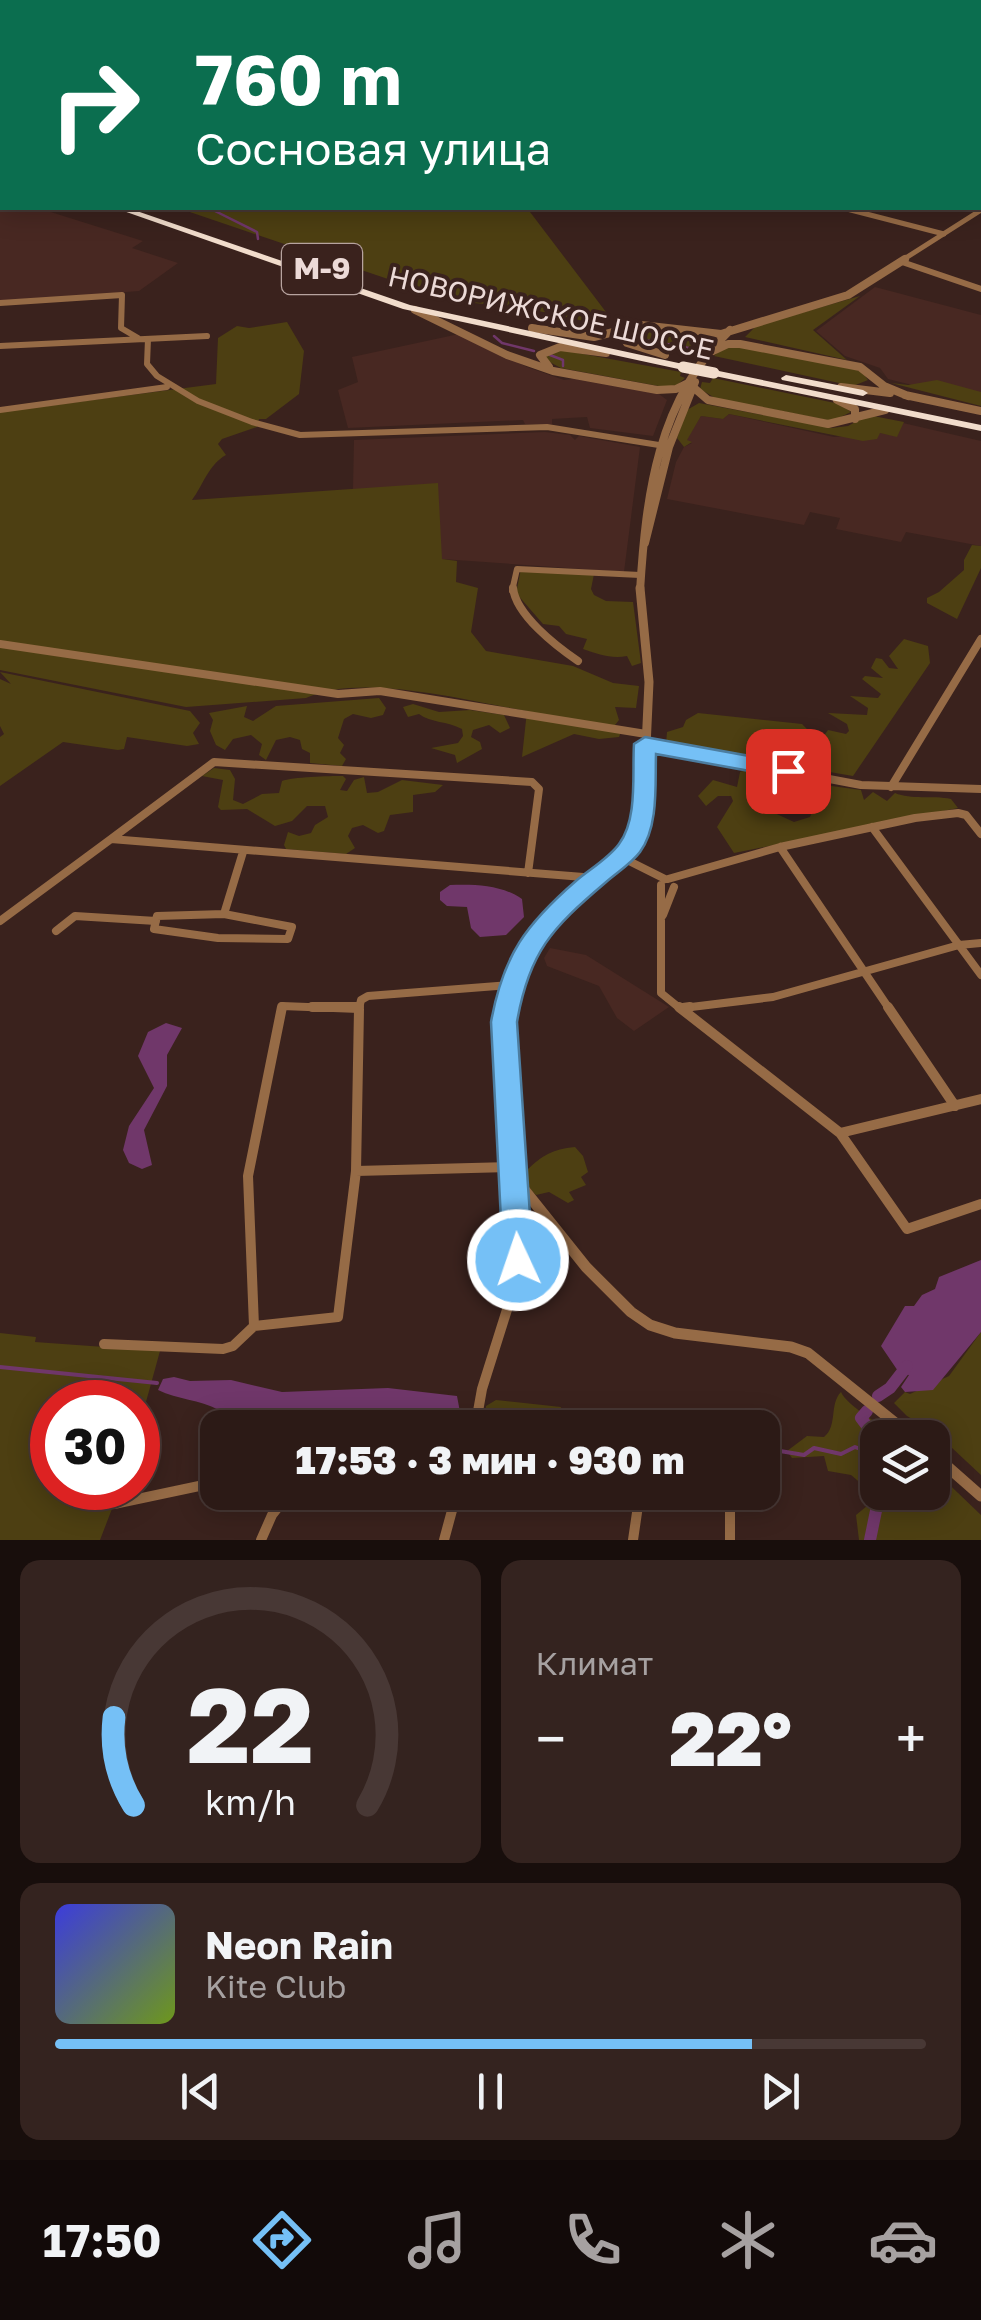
<!DOCTYPE html>
<html lang="ru">
<meta charset="utf-8">
<style>
:root{--surface:#2c1a16;--page:#34231f;--text:#f1f3f6;--muted:#a6a1a1;--line:#483835;--accent:#75c0f6}
body{margin:0;font-family:"Golos Text",sans-serif;background:var(--page);color:var(--text);height:100vh;display:flex;flex-direction:column;font-size:38px;white-space:nowrap}
*{box-sizing:border-box;margin:0}
p{font-size:32px;color:var(--muted)}
.icon{flex:none;width:55px;height:55px;fill:none;stroke:currentColor;stroke-width:2;stroke-linecap:round;stroke-linejoin:round}
.map{position:relative;height:1540px;overflow:hidden}
.drawer{display:flex;flex-direction:column;gap:20px;padding:20px;background:#180e0c;flex:1}
.drawer>*{flex:none}
.hud{position:absolute;left:0px;top:0px;width:982px;height:210px;box-shadow:0 5px 25px #0003,0 0 0 2px var(--line);background:#0b6e4f;color:#fff;overflow:hidden}
.controls{position:absolute;left:860px;top:1420px;display:grid;gap:20px}
.controls a{display:grid;place-items:center;width:90px;height:90px;border-radius:20px;background:var(--surface);box-shadow:0 5px 25px #0003,0 0 0 2px var(--line);font-size:50px}
.speed{position:absolute;left:30px;top:1380px;display:flex;gap:20px;font-size:50px;font-weight:700;text-align:center}
.speed>*{display:grid;place-content:center;width:130px;height:130px;border-radius:50%;background:var(--surface);box-shadow:0 5px 25px #0003,0 0 0 2px var(--line);line-height:1}
.speed .limit{border:15px solid #d22;background:#fff;color:#111}
.pin{position:absolute;display:grid;place-items:center;width:85px;height:85px;color:#fff;margin:-42px;border-radius:20px;box-shadow:0 5px 15px #0006}
.me{position:absolute;width:110px;margin:-55px;rotate:357deg;stroke-linejoin:round;filter:drop-shadow(0 0 8px #0008)}
.turn{display:flex;align-items:center;gap:35px;height:210px;padding:0 30px;font-size:45px}
.turn .icon{width:130px;height:130px;stroke-width:2.5}
.turn b{display:block;font-size:70px;line-height:85px}
.big{font-size:75px;font-weight:800;line-height:1.1}
.drawer .widget{flex:1;display:flex;flex-direction:column;justify-content:center;gap:15px;min-width:0;padding:0 35px;border-radius:20px;background:var(--page)}
.drawer .dial{align-items:center;gap:0}
.dial svg{height:260px;overflow:visible;fill:none;stroke:var(--line);stroke-width:7;stroke-linecap:round;text-anchor:middle}
.dial text{fill:var(--text);stroke:none}
.song{display:flex;align-items:center;gap:30px}
.cover{width:120px;height:120px;border-radius:15px;background:linear-gradient(135deg,hsl(240 70% 55%),hsl(80 70% 35%))}
.played{height:10px;border-radius:5px;background:linear-gradient(90deg,var(--accent) 80%,var(--line) 80%)}
.keys{display:flex;justify-content:space-around;direction:ltr}
.heat{display:flex;justify-content:space-between;align-items:center;font-size:55px;direction:ltr}
.drawer .tiles{flex:1;display:grid;gap:20px;grid-template-columns:1fr 1fr}
.widget:last-child{grid-column:span 2}
.trip{position:absolute;left:200px;top:1410px;width:580px;height:100px;border-radius:20px;background:var(--surface);box-shadow:0 5px 25px #0003,0 0 0 2px var(--line);font-weight:800;line-height:100px;text-align:center}
.menu{display:flex;height:160px;justify-content:space-around;align-items:center;background:#120a09;color:var(--muted)}
.menu .icon{width:70px;height:70px}
.menu .selected{color:var(--accent)}
.menu b{font-size:45px;color:var(--text)}
.map>svg:first-child{display:block}
.built{fill:#482822}
.green{fill:#4d3f12}
.water{fill:#70376a}
.lines{fill:none;stroke-linecap:round;stroke-linejoin:round}
.stream-far1{stroke:#70376a;stroke-width:2.5}
.stream{stroke:#70376a;stroke-width:4}
.river{stroke:#70376a;stroke-width:12}
.minor-far3{stroke:#966b46;stroke-width:5}
.minor-far2{stroke:#966b46;stroke-width:6}
.minor-far1{stroke:#966b46;stroke-width:8}
.minor{stroke:#966b46;stroke-width:10}
.tertiary-far3{stroke:#966b46;stroke-width:5}
.tertiary-far2{stroke:#966b46;stroke-width:8}
.tertiary-far1{stroke:#966b46;stroke-width:9}
.tertiary{stroke:#966b46;stroke-width:11}
.motorway{fill:#f1dccb;fill-rule:evenodd}
.motorway-bridge{stroke:#f1dccb;stroke-width:11}
.route{fill:#75c0f6;stroke:#4c7da0;stroke-width:2.5}
.labels{text-anchor:middle;stroke-width:8;stroke-linejoin:round;paint-order:stroke}
.far-street-label{font-size:28px;fill:#ecdad7;stroke:#3a221d}
.shield{fill:#3a221d;stroke:#b7a39f;stroke-width:2.5}
.shield-label{font-size:30px;font-weight:bold;fill:#ecdad7}
</style>
<div class="map">
<svg width="981" height="1540" viewBox="0 0 981 1540">
<rect width="100%" height="100%" fill="#3a221d"/>
<path class="built" d="M0,182L2,208H38L143,241L132,248L178,263L139,291L0,302Z
M875,287L981,315V402L888,379L880,368L845,356L816,331Z
M459,334L527,367L564,380L581,378L659,394L667,400L653,436L590,428L587,417L552,419V424H525L523,420L348,428L338,390L358,382L352,357Z
M729,414L834,437L880,433L897,436L903,423L981,441V546L906,532L901,542L836,529L840,518L810,512L804,525L667,499L676,462L684,447L692,443L686,440L701,416L723,419Z
M545,432L570,435L575,440L579,436L640,447L624,572L442,559L353,489L354,440Z
M550,948L586,955L669,1007L634,1031L617,1018L599,986L547,966L544,958Z"/>
<path class="green" d="M352,0H900L880,2Z
M178,208H527L606,312L608,322L597,324L525,308L453,301Z
M860,296L813,330L847,360L745,337L756,326Z
M287,322L304,351L299,394L266,419H259L257,427L222,439L218,444L226,455C209,464 203,485 192,500L438,483L442,559L457,561L456,582L478,588L471,632L486,651L573,666L613,683L639,686L636,708L615,707L619,720L611,730L621,732L619,737L599,739L574,734L522,757L527,711C468,701 360,672 306,698L186,707L0,670V412L216,384L218,338L237,326L249,328Z
M642,328L699,339L703,349L698,355L627,339L626,333Z
M734,346L854,369L862,372L868,380L853,386L714,356L721,349Z
M556,349L681,372L680,376L685,378L677,385L664,387L561,368L544,359L547,353Z
M713,378L840,404L851,412L832,421L715,398L700,389L702,382L710,383Z
M937,380L981,392V406L891,383L908,385Z
M699,403L832,428L848,426L868,415L904,422L897,437L880,433L877,439L863,441L729,414L723,419L701,416L687,440L692,442L684,447L677,438L687,410Z
M972,545L981,546V568L957,619L927,603V598L939,592L964,570V560Z
M521,569L594,574L591,589L594,595L606,601L633,602L641,663L632,666L627,656C611,659 598,654 583,649L587,639L566,634L559,626L543,624L516,593Z
M904,639L928,646L930,663L853,776L666,744L667,732L683,727L686,720L698,713L802,724L809,731L805,738L809,741L823,737L828,730L846,734L849,731L847,724L828,713L867,715L868,708L850,696L878,698L881,694L862,679L865,676L883,678L871,668L876,658L882,659L889,668L898,669L889,656Z
M0,672L190,711L200,723L193,733L199,744L187,746L127,737L124,749L118,750L63,742L0,786V737L4,734L0,726V679L11,684Z
M379,698L386,708L383,715L371,718L353,714L344,719L338,738L344,745L340,753L346,759L342,766L310,763V753L302,749L300,740L290,737L276,740L266,760L259,755L262,744L251,735L233,739L225,750L216,745L210,731L213,720L209,713L247,706L244,717L253,721L276,706Z
M413,704L439,712L470,710L504,715L510,728L500,733L489,725L473,730L471,737L480,742L482,749L457,763L455,755L431,748L458,743L463,736L462,729C447,721 431,723 419,714L408,717L403,707Z
M214,768L230,770L235,779L233,800L243,804L262,794L279,793L282,781C292,777 329,776 343,776L346,779L340,790L347,791L354,780L364,777L367,793L378,792L402,780L443,785L435,792L413,795V812L390,815L384,831L378,833L363,825L352,828L348,836L355,848L346,854L286,849L284,845L288,832L299,836L311,833L315,825L328,817L325,806H307L292,821L275,826L247,809L221,810L218,807L223,780L202,776Z
M745,770L753,775L749,792L755,804L794,822L810,817L824,785L861,790L864,800L873,792L887,801L895,793C911,800 933,795 951,799L958,808L734,853L717,827L733,801L731,796H718L706,806L698,796L713,780L737,787L740,772Z
M512,1106L518,1109L527,1170C542,1156 552,1149 575,1147L583,1156L588,1172L581,1177L586,1185L569,1192L574,1200L568,1203L549,1192L536,1195C513,1174 516,1136 512,1106Z
M981,1332V1475L936,1433L907,1416L894,1403L905,1392L910,1394L949,1376Z
M0,1333L36,1337L35,1342L160,1351L138,1431V1402H52V1488H120L100,1540H0Z
M841,1392C847,1406 882,1425 897,1437L878,1438V1492H932L933,1469L981,1515V1540H859L856,1515L867,1506L870,1491L851,1475L828,1471L824,1456L792,1458L787,1451L807,1436L824,1437C838,1426 829,1404 841,1392Z
M496,1400L561,1407L560,1415L543,1421L544,1427H483L486,1406Z"/>
<path class="water" d="M450,885C475,884 502,885 522,899L524,917L506,935L480,937L471,928L467,907L447,906L440,900V892Z
M166,1023L182,1028L167,1055V1086L144,1130L152,1165L142,1169L129,1163L123,1150L129,1126L154,1088L138,1056L148,1032Z
M981,1260V1332L933,1390L905,1392L901,1387L909,1375L900,1374L881,1346L905,1306H914L922,1295L935,1289L939,1277Z
M174,1377L190,1381L231,1380L282,1392L388,1388L457,1396L460,1412L455,1427H388L219,1410C199,1399 178,1400 158,1390L163,1379Z"/>
<g class="lines">
<path class="stream-far1" d="M209,208L257,232L258,239
M509,313L594,331
M494,336L502,343L534,351
M639,339L700,350
M550,355L563,360V366"/>
<path class="stream" d="M0,1367L157,1383
M459,1412L474,1415
M486,1416H530L556,1422L563,1416L611,1428
M762,1454L769,1456L780,1451L804,1455L814,1448L841,1454L855,1447L871,1453"/>
<path class="river" d="M878,1396L890,1388L907,1366
M867,1411L861,1418L876,1438L871,1453L878,1501L870,1540"/>
<path class="minor-far3" d="M963,2L972,0
M843,208L944,234"/>
<path class="minor-far2" d="M902,262L981,289
M0,303L122,295L121,328L138,338
M148,339L147,364L157,376L198,401L252,422L300,435L547,427L665,446
M0,346L207,336
M0,410L167,387
M512,591L517,569L640,575"/>
<path class="minor-far1" d="M513,588C516,615 556,646 578,661
M0,644L338,694L380,691L646,734
M645,744L861,785L981,789
M891,787L981,639
M872,827L981,975
M111,839L214,762L532,782L539,789L528,873
M780,847L890,1010
M621,857L665,879
M668,879L780,847L915,818L958,813L966,815L981,834
M661,885V993L682,1010
M224,914L292,927L288,939L218,938L154,929L157,916Z
M224,914L243,852
M663,915L674,887
M0,921L111,839L596,878
M56,931L75,916L156,921
M683,1008L773,997L959,945L981,943
M281,1010L282,1006L359,1009L361,1000L368,996L511,985"/>
<path class="minor" d="M312,1007H359
M679,1007L840,1133L981,1099
M888,1007L955,1106
M683,1008L690,1007
M840,1133L907,1229L981,1204
M356,1171L511,1167
M254,1326L338,1317L356,1171L359,1009
M104,1344L223,1349L233,1346L254,1326L248,1176L282,1007
M475,1428L482,1389L517,1278L514,1177
M730,1492V1540
M114,1504L218,1482
M261,1540L272,1515L290,1492
M444,1540L457,1492
M633,1540L640,1492"/>
<path class="tertiary-far3" d="M901,261L981,210"/>
<path class="tertiary-far2" d="M415,310L507,355L553,371L657,390L676,389L688,383
M532,328L594,337L641,325L721,334L848,295L905,259
M630,328L622,334L627,343L665,355
M711,352L728,344H740L860,367L884,386L908,396
M549,367L540,355L560,347L606,353
M693,387L708,400L828,424L885,410
M841,387L890,393
M905,395L981,411
M837,400L855,409V419
M645,543L669,447L695,382
M640,591C646,495 657,400 730,330"/>
<path class="tertiary-far1" d="M506,1010L511,985L534,935L548,918L621,857L637,836L643,812L649,682L640,588"/>
<path class="tertiary" d="M507,1007L504,1023L514,1177L586,1267L631,1312L650,1325L675,1333L791,1347L808,1353L914,1438
M932,1453L981,1496"/>
<path class="motorway" d="M0,173H2V179H0Z
M115,208H128L410,305L683,364L688,367L683,370L403,309Z
M714,370L981,425V431L710,375L709,373Z
M786,375L863,390L868,393L863,396L782,380L781,378Z"/>
<path class="motorway-bridge" d="M683,367L714,373"/>
</g>
<path class="route" d="M645,737L788,763L799,771L788,778L656,754C655,784 659,826 640,852C631,864 616,873 605,883C552,928 529,952 517,1022L533,1260L528,1269L518,1273L508,1269L503,1260L491,1022C503,955 526,924 577,880C590,869 609,858 619,844C638,819 632,774 634,744Z"/>
<g class="labels">
<g class="far-street-label">
<text transform="translate(551 313) rotate(13)" y="10">НОВОРИЖСКОЕ ШОССЕ</text>
</g>
<rect class="shield" x="282" y="244" width="80" height="50" rx="8"/>
<g class="shield-label">
<text x="322" y="279">М-9</text>
</g>
</g>
</svg>
<div class="controls">
<a><svg class="icon" aria-label="layers" viewBox="0 0 24 24"><path d="M12 4l9 5-9 5-9-5zM3 14l9 5 9-5"/></svg></a>
</div>
<div class="speed"><div class="limit">30</div></div>
<div class="pin" style="left:788px;top:771px;background:#d93025"><svg class="icon" aria-label="arrive" viewBox="0 0 24 24"><path d="M6 21V4h12l-3 4 3 4H6"/></svg></div>
<svg class="me" style="left:518px;top:1260px" viewBox="-20 -20 40 40"><circle r="17" fill="#75c0f6" stroke="#fff" stroke-width="3"/><path d="M0-11L8 9 0 5-8 9z" fill="#fff"/></svg>
<div class="trip">17:53 · 3 мин · 930 m</div>
<div class="hud">
<div class="turn"><svg class="icon" aria-label="right" viewBox="0 0 24 24"><path d="M7 20v-9h11M14 6l5 5-5 5"/></svg><div><b>760 m</b>Сосновая улица</div></div>
</div>
</div>
<section class="drawer">
<div class="tiles">
<div class="widget dial"><svg viewBox="0 0 100 80">
<path d="M14 69A42 42 0 1 1 86 69"/>
<path d="M14 69A42 42 0 0 1 8 42" stroke="#75c0f6"/>
<text x="50" y="56" font-size="32" font-weight="700">22</text>
<text x="50" y="72" font-size="11">km/h</text>
</svg></div>
<div class="widget"><p>Климат</p>
<div class="heat"><a>−</a><b class="big">22°</b><a>+</a></div>
</div>
<div class="widget">
<div class="song"><i class="cover"></i><div><b>Neon Rain</b><p>Kite Club</p></div></div>
<div class="played"></div>
<div class="keys"><svg class="icon" aria-label="previous" viewBox="0 0 24 24"><path d="M18 5L8 12l10 7zM5 5v14"/></svg><svg class="icon" aria-label="pause" viewBox="0 0 24 24"><path d="M8 5v14M16 5v14"/></svg><svg class="icon" aria-label="next" viewBox="0 0 24 24"><path d="M6 5l10 7-10 7zM19 5v14"/></svg></div>
</div>
</div>
</section>
<nav class="menu">
<b>17:50</b>
<svg class="icon selected" aria-label="directions" viewBox="0 0 24 24"><path d="M12 3l9 9-9 9-9-9zM9 14v-3h6M13 9l2 2-2 2"/></svg>
<svg class="icon" aria-label="music" viewBox="0 0 24 24"><path d="M9 18V5l10-2v13"/><circle cx="6" cy="18" r="3"/><circle cx="16" cy="16" r="3"/></svg>
<svg class="icon" aria-label="phone" viewBox="0 0 24 24"><path d="M5 4h4l2 5-3 2q2 4 5 5l2-3 5 2v4C11 20 4 13 5 4z"/></svg>
<svg class="icon" aria-label="climate" viewBox="0 0 24 24"><path d="M12 3v18M4 7l16 10M4 17L20 7"/></svg>
<svg class="icon" aria-label="car" viewBox="0 0 24 24"><path d="M5 17H2v-5l4-1 3-4h7l3 4 3 1v5h-3M9 17h6M6 11h13"/><circle cx="7" cy="17" r="2"/><circle cx="17" cy="17" r="2"/></svg>
</nav>
